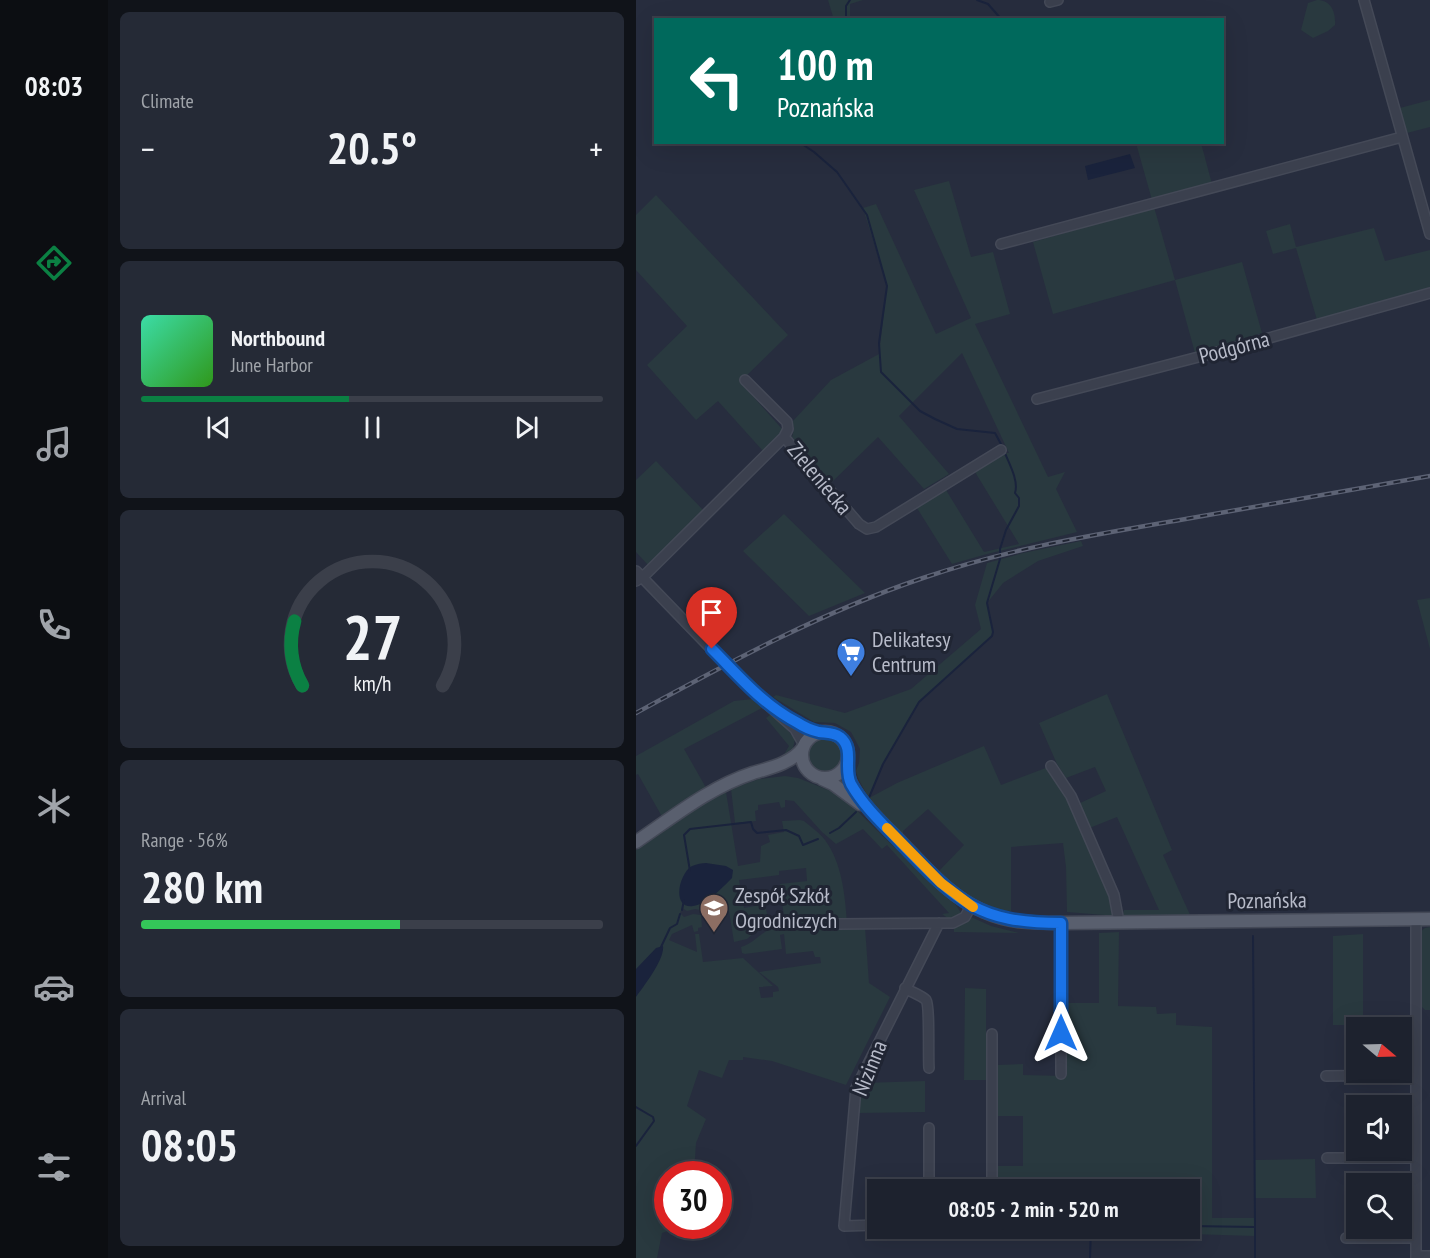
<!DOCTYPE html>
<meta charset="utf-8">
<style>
:root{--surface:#1d222e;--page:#252a36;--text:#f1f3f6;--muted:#a0a4aa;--line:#3b3f4a;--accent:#0b8043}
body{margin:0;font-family:"PT Sans Narrow",sans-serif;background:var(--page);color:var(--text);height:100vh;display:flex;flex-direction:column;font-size:22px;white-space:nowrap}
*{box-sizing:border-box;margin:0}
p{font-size:20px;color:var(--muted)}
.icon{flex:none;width:33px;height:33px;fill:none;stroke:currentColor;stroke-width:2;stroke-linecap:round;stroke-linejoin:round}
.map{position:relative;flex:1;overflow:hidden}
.drawer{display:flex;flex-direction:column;gap:12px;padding:12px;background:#101319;width:528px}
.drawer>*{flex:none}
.banner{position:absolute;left:18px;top:18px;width:570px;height:126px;border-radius:0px;box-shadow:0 6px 24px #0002,0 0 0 2px var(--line);background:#00695c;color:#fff;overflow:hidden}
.needle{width:39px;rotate:109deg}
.tools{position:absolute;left:710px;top:1017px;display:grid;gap:12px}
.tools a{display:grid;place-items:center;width:66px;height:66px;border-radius:0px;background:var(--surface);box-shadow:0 6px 24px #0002,0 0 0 2px var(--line);font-size:30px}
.speed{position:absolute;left:18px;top:1161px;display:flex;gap:12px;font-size:30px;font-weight:700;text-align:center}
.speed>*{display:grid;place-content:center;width:78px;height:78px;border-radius:50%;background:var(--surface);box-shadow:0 6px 24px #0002,0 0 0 2px var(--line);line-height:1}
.speed .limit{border:9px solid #d22;background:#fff;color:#111}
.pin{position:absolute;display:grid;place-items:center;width:51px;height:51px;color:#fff;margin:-62px -26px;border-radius:50% 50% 50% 0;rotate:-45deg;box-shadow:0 0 6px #0007}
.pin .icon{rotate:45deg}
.me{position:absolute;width:66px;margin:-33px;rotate:0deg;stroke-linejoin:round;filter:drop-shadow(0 0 4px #0008)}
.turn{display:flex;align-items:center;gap:21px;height:126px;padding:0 24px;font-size:27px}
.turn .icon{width:78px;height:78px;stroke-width:2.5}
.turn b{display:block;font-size:42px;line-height:51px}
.big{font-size:45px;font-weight:800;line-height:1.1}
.drawer .tile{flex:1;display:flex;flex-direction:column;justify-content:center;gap:9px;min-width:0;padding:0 21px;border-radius:9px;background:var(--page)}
.drawer .dial{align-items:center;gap:0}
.dial svg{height:156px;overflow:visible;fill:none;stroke:var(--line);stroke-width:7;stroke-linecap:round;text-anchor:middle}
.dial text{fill:var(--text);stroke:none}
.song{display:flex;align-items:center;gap:18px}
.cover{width:72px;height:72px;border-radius:9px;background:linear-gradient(135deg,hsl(160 70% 55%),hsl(110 70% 35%))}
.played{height:6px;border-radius:3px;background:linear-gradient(90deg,var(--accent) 45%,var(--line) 45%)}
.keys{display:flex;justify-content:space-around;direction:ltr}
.heat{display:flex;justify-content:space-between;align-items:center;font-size:33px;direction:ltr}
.charge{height:9px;border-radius:4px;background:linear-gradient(90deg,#34c759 56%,var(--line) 0)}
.trip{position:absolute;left:231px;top:1179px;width:333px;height:60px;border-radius:0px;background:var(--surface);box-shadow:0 6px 24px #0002,0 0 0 2px var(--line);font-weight:800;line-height:60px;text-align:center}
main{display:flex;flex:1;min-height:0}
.tab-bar{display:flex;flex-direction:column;width:108px;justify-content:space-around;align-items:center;background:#0c0e12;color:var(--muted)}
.tab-bar .icon{width:42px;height:42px}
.tab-bar .selected{color:var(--accent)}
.tab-bar b{font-size:27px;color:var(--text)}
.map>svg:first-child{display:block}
.green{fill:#29393f}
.water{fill:#1a233c}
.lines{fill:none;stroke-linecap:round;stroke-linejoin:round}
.stream{stroke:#1a233c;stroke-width:2}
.minor-casing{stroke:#444957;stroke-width:12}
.major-casing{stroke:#444957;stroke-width:15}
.minor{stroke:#3b404e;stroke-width:9}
.major{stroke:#595f6e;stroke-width:12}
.rail-casing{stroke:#5d6375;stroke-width:4.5}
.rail{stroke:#202533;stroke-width:2;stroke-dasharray:7;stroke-linecap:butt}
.route-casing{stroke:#114b97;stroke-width:15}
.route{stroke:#1a73e8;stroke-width:10}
.slow{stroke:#f59e0b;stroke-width:10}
.labels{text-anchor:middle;stroke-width:6;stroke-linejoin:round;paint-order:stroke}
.street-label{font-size:22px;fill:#b7bbc9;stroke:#202533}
.poi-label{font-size:22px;fill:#b7bbc9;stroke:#202533;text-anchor:start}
</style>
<main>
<nav class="tab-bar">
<b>08:03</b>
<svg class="icon selected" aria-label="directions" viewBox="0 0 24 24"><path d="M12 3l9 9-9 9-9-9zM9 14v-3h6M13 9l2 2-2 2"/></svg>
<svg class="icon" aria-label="music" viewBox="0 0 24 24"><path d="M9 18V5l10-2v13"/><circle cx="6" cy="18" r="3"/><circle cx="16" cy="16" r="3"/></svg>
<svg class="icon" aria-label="phone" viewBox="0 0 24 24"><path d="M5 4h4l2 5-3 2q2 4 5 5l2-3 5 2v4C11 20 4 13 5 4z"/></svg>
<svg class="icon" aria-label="climate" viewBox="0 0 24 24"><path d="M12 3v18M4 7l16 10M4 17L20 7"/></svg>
<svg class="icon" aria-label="car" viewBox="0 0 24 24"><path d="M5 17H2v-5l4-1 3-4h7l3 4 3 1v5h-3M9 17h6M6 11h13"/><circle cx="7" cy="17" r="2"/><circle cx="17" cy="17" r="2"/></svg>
<svg class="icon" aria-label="filters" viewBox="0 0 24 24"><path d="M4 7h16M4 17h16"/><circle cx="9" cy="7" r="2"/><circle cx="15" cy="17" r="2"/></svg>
</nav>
<section class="drawer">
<div class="tile"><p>Climate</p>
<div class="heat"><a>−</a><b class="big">20.5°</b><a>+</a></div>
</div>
<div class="tile">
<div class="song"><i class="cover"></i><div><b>Northbound</b><p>June Harbor</p></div></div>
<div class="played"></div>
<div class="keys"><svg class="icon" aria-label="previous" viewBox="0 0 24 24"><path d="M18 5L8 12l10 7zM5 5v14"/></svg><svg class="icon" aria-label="pause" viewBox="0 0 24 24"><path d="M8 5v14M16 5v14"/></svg><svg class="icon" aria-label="next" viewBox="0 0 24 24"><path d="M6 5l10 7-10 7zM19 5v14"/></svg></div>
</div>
<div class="tile dial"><svg viewBox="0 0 100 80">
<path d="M14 69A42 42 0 1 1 86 69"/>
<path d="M14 69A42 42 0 0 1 10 36" stroke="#0b8043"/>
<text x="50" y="56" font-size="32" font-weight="700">27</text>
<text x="50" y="72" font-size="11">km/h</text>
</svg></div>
<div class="tile"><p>Range · 56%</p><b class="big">280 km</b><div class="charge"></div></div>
<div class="tile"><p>Arrival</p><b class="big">08:05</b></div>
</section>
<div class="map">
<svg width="794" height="1258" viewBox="0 0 794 1258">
<rect width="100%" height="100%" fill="#272d3e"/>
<path class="green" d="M192,0H227L214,4V19L198,20Z
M681,0C695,0 700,12 699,25L692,31L677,38L665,30L672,3Z
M794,100V127L771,133L764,108Z
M500,143H565L576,184L516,200Z
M313,181L335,257L357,252L374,314L339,324L412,477L429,472L420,489L441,532L351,554L316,564L281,508L310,490L348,552L383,544L339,472L370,453H373L326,353L263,416L313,474L288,489L242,437L195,483L156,437L158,429L156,422L195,380L243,354L251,286L227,208L240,204L300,334L335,318L278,190Z
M20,195L152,335L104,382L147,430L127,451L82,401L60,420L11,365L51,326L0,270V215Z
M518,207L539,280L606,262L626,333L559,353L539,280L417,314L397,242Z
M654,224L660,247L738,228L749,261L794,250V290L681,320L660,248L637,254L630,231Z
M20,461L67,510L12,565L0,552V480Z
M148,514L229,593L173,616L107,551Z
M445,541L447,546L402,561L367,583L351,603L357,632L356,636L283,702L247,764L233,798L261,783L348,746L365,785L415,766L454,846L480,916L431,912L430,867L427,843L375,847V911C342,911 326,892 303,871L328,845L292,809L267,831V836L233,799L222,778L220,771L223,763L224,749L215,732L199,723L178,722L137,697L140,695L209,713L275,689L345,629L339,605L351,563L387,553Z
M794,598V649L781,600Z
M471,694L536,850L527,855L555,917H485L488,910H523L481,817L451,829L442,804L470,791L459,767L430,778L421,764L403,723Z
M117,699L126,708L48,749L73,793L29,822L2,774L0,775V756L98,701Z
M134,715L149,727L159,739L157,748L147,756L153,746L130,718Z
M172 756a18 18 0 1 1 36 0a18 18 0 1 1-36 0Z
M149,776L162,778L205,795L302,890L320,905L325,913C323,918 318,918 313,919L306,914L313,913L251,845L246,849L227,829L200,844L186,832L158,801L149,800V807L145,808L143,802L122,805V810L119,811L120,821L99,823L95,789L123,779Z
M90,792L102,866L124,862L125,846L134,842L132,835L148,832L146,821L164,820L168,821C175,827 184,833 189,840C206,863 209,895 211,922L148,924L143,920L148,918L144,884L171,881L170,868L143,871V875L103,880L108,908L129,904L131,914L129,923L111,939L98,942L93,911L71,904L64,910L59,909L51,911L46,908L44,913L48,917L57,914L65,915L66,927L62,928V931L58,932L56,925L36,934L33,940L61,952L59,934H63L67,962L107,958L137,986L123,987L125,998L137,997V992L143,991L142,987L123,972L185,963L184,957H179L177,951L150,954L148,934L144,935L146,949L109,954L106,953L105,947C118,944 124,932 136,929L229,927L233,983L254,997L210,1085L136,1061L107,1057V1060H93L86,1078L63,1070L51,1106L70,1119L60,1143L58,1174H32V1226H46L26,1233L21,1258H0V850L72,801Z
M335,917L355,926L383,933L318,932V927Z
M794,927V1010H789L785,1006L782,997L785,931L789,928Z
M483,932L482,1006L520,1007L521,1014L540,1013V1025L576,1027V1218H618V1236L395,1229L554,1228V1190H361V1166H387V1116H361V1065L387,1064V1075L429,1076V1003H463V933Z
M727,934V1025H697V936Z
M329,988L350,989V1080H328Z
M289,1081V1112L221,1113L227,1083Z
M679,1159L680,1198H618V1160Z
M350,1183V1189H296V1184Z"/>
<path class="water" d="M494,154L499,168L452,180L449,166Z
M70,863L90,866L97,870L96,878C86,888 71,904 57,906C35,909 43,873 56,866C61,864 66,863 70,863Z
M27,946C29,959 8,986 0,997V969L20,948Z"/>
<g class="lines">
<path class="stream" d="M341,0L352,4L366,20
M210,20V6L214,0
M163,142L178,152L201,172L231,215L251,286L243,343L245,372L284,411L299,419L321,429L359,433L366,446
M429,142L430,144
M232,800L247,764L283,702L356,636L357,632L351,603L364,559V549L370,530L383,506V498L379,493C383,481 373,463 368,451
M194,833L203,828L220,812
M54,871L48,835L54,829L115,822L117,829L121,833L150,830L163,836L167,845L182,839
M46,910L48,900
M25,947L34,928L41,924L44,914
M0,1107L17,1117L18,1121L0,1146
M554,1226L619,1227L617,936
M619,1227V1258
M454,1258L455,1228"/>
<g class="minor-casing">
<path id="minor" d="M728,0L794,234
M414,2L422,0
M365,244L766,137
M109,380L151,422L152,429L148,437
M401,399L597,348L794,293
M0,571L114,689L159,729L168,745
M0,581L11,573L148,437L223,524L231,529L240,527L365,450
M152,718L185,733
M415,766L435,796L478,895L483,922
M202,924L317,923L329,917L335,906
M269,988C275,992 285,995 290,1000C294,1006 292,1057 293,1068
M425,1074V923
M690,1076L779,1075
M691,1158H780
M293,1190V1128
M356,1190V1034
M242,1225L208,1226L220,1088L303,923
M710,1238H779
M780,1256H794
M780,1258V919"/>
</g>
<g class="major-casing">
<path id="major" d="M166 755a23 23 0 1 1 46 0a23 23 0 1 1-46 0Z
M210,765C211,773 212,779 217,787C229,808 248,825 265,842C290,868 315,898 349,912C373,923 399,923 425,923L794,919
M186,779L197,784L224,804
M0,842C37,817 74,787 117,773C134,768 156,763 167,748"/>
</g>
<use href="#minor" class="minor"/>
<use href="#major" class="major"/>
<g class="rail-casing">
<path id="rail" d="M0,713C94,662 186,612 287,578C371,549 457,535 544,520C627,505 711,491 794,476"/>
</g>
<use href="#rail" class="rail"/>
</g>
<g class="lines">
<g class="route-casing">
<path id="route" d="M76,649C103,676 127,705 162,723C168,727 175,730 183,732C190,733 197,732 204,737C219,749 207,768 215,784C228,807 248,825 265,843C321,901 341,923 425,923V1033"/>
</g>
<use href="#route" class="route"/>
<path class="slow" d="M251,828L305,883L337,907"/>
</g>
<defs>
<g id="supermarket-pin" transform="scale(1.5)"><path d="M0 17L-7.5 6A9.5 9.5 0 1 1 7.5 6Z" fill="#3f7fe0" stroke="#202533"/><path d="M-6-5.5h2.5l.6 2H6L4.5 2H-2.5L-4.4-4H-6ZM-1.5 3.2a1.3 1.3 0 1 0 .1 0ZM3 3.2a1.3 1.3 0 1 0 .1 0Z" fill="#fff"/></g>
<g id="school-pin" transform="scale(1.5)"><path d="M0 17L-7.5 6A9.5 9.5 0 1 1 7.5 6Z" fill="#8d6e63" stroke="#202533"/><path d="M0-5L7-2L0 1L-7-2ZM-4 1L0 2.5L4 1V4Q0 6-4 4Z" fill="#fff"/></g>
</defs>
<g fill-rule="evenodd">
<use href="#supermarket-pin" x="215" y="652"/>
<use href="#school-pin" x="78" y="908"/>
</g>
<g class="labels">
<g class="street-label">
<text transform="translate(598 347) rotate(-15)" y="8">Podgórna</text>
<text transform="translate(184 478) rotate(50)" y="8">Zieleniecka</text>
<text transform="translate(631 900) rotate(-1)" y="8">Poznańska</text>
<text transform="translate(233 1068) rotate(-68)" y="8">Nizinna</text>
</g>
<g class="poi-label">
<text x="236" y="647">Delikatesy<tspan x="236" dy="25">Centrum</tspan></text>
<text x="99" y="903">Zespół Szkół<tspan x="99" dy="25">Ogrodniczych</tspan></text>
</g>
</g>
</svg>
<div class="tools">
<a><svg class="needle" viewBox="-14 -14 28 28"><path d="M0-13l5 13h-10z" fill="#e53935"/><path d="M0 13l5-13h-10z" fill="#a0a4aa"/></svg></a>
<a><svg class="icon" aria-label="sound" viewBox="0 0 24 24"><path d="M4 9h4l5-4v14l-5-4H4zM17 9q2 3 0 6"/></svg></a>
<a><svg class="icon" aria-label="search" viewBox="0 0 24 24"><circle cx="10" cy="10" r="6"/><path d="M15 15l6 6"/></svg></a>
</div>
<div class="speed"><div class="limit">30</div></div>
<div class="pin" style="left:76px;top:649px;background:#d93025"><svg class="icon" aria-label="arrive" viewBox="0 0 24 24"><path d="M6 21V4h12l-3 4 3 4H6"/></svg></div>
<svg class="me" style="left:425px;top:1033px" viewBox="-20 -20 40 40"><path d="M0-17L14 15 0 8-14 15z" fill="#1a73e8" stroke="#fff" stroke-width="4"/></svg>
<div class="trip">08:05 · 2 min · 520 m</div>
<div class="banner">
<div class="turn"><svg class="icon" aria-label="left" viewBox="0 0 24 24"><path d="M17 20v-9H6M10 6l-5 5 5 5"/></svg><div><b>100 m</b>Poznańska</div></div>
</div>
</div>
</main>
